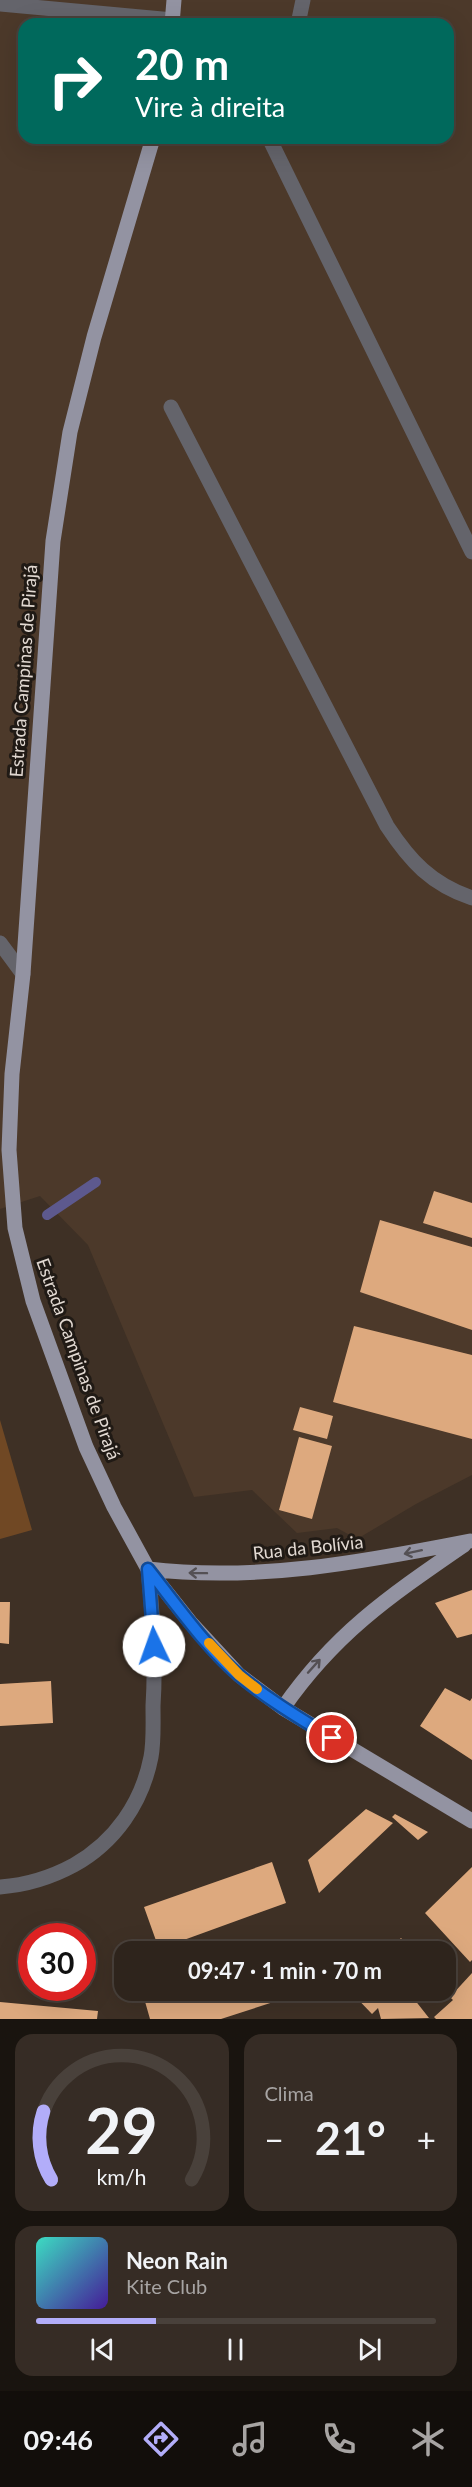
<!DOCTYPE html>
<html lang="pt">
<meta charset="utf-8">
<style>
:root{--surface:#2e241c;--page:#362c25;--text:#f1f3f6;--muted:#a7a4a3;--line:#49413b;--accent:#b2adf9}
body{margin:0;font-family:Lato,sans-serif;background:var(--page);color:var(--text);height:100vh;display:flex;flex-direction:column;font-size:22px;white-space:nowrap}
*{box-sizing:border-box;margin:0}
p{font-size:20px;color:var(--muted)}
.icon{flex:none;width:33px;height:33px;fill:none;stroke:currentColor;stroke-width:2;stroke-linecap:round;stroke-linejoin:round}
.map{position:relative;height:2019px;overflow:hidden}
.details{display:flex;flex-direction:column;gap:15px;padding:15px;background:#19140f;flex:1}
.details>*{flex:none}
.hud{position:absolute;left:18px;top:18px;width:436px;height:126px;border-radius:18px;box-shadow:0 6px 24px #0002,0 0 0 2px var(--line);background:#00695c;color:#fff;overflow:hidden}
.speed{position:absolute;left:18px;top:1923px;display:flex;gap:12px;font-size:30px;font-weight:700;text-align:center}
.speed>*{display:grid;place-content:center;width:78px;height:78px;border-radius:50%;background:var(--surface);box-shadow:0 6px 24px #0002,0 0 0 2px var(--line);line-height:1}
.speed .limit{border:9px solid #d22;background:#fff;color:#111}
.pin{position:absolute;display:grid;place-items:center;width:51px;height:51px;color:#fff;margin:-26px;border:3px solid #fff;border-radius:50%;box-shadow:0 2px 6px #0007}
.me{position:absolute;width:66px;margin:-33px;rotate:357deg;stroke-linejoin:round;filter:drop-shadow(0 0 4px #0008)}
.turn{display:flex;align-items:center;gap:21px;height:126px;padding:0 18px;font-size:27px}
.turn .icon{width:78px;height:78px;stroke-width:2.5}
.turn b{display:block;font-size:42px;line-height:51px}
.big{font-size:45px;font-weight:700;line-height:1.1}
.details .tile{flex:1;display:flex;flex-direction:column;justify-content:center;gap:9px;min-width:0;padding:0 21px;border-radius:18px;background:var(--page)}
.details .dial{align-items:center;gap:0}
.dial svg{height:156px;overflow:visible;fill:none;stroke:var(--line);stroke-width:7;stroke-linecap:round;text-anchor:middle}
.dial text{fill:var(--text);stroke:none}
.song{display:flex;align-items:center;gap:18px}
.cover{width:72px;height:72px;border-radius:9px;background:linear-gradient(135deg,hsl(170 70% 55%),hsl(260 70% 35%))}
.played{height:6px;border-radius:3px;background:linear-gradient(90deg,var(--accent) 30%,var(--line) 30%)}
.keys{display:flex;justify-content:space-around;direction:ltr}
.heat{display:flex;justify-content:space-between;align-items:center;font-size:33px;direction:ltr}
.details .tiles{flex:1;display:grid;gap:15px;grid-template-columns:1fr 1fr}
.tile:last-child{grid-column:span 2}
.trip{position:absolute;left:114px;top:1941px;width:342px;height:60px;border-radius:18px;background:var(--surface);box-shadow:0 6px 24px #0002,0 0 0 2px var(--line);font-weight:700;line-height:60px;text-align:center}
.tab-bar{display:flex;height:96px;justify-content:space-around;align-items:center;background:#120e0b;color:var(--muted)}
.tab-bar .icon{width:42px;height:42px}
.tab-bar .active{color:var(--accent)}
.tab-bar b{font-size:27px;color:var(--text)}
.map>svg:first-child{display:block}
.built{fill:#4c392a;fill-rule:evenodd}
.green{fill:#704824}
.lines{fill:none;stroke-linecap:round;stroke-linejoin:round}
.stream{stroke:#5d598e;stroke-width:10}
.building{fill:#dda97e}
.minor{stroke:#64646b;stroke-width:15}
.major{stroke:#9393a2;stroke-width:15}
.oneway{stroke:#545054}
.route-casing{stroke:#114b97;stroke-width:15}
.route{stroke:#1a73e8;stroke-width:10}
.slow{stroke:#f59e0b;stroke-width:10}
.labels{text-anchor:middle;stroke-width:6;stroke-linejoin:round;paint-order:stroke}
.street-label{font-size:18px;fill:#e2d9d2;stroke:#201a15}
</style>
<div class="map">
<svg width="472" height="2019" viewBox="0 0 472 2019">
<rect width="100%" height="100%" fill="#3e3025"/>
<path class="built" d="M0,0H472V1475L416,1504L357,1539L337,1528L297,1533L252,1490L194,1497L88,1245L40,1196L0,1209ZM24,24H448V138H24Z"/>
<path class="green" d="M0,1420L32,1530L0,1539Z"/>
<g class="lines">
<path class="stream" d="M47,1215L96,1182"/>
</g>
<path class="building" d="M434,1191L472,1203V1238L423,1223Z
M380,1220L472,1247V1330L360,1292Z
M354,1326L472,1355V1439L333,1402Z
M300,1407L333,1416L327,1439L293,1430Z
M299,1437L332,1446L312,1519L279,1510Z
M472,1590V1634L457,1638L435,1603Z
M0,1602H10L9,1644L0,1643Z
M51,1681L53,1723L0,1726V1684Z
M445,1688L470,1701L472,1698V1760L420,1726Z
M366,1809L393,1823L319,1893L308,1860Z
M395,1814L428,1832L418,1840L392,1817Z
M272,1862L286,1903L159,1949L144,1907Z
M472,1867V1960L470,1962L425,1913Z
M401,1938L414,1952H387Z
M472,1973V2019H436L434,2017L453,2000L450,1997Z
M168,1990H287L289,1997L221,2019H150L144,1998Z
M349,1990H407L429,2018L381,2019L378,2008L372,2014Z
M0,2002L98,2011L97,2019H0Z"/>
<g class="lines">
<path class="minor" d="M0,4L173,20
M298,24L303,0
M269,138L472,552
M171,407L387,826C410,861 431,884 472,898
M0,943L23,974
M0,1887C27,1885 50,1878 74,1865C115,1842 142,1803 151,1757C154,1741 153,1723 153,1706C156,1660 153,1615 148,1569"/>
<path class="major" d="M172,24L174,0
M153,138L94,337L70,432L53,541L23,974L12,1074L9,1150L15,1228L33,1301L86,1447L114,1507L148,1569L190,1622L239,1675L283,1708L472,1821
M148,1569C257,1582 363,1562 470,1541
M283,1708C335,1633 390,1596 464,1545"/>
</g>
<defs><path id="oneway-shaft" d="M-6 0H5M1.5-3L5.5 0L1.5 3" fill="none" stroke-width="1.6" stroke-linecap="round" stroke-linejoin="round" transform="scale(1.5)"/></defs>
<g class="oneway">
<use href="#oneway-shaft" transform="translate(413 1552) rotate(168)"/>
<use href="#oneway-shaft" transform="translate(198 1573) rotate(-179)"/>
<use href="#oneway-shaft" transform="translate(314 1666) rotate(-48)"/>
</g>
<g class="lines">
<g class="route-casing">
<path id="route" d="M154,1646L148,1569C175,1603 208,1650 241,1677C269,1700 301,1719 332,1738"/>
</g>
<use href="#route" class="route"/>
<path class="slow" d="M209,1643L239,1675L257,1689"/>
</g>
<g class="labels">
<g class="street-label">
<text transform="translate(24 671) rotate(-86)" y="6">Estrada Campinas de Pirajá</text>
<text transform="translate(78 1359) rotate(70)" y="6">Estrada Campinas de Pirajá</text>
<text transform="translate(308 1548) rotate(-6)" y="6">Rua da Bolívia</text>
</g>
</g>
</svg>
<div class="speed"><div class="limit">30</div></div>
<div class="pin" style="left:332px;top:1738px;background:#d93025"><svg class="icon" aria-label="arrive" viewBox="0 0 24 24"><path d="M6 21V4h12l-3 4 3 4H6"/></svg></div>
<svg class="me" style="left:154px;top:1646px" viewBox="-20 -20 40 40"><circle r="19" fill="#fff"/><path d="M0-13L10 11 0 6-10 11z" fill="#1a73e8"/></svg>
<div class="trip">09:47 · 1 min · 70 m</div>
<div class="hud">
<div class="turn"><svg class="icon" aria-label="right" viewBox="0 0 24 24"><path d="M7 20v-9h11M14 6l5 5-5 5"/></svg><div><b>20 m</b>Vire à direita</div></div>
</div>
</div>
<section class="details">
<div class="tiles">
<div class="tile dial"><svg viewBox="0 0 100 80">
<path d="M14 69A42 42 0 1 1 86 69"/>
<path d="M14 69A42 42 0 0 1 10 34" stroke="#b2adf9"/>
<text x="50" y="56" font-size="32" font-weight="700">29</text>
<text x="50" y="72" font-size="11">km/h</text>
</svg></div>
<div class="tile"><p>Clima</p>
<div class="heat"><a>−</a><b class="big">21°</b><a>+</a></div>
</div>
<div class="tile">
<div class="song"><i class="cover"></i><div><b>Neon Rain</b><p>Kite Club</p></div></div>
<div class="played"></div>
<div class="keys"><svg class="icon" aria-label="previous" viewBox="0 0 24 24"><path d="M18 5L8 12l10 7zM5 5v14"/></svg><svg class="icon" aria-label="pause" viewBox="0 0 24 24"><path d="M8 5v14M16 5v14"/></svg><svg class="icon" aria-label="next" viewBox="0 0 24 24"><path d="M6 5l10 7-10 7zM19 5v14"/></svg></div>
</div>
</div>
</section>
<nav class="tab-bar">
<b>09:46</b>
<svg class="icon active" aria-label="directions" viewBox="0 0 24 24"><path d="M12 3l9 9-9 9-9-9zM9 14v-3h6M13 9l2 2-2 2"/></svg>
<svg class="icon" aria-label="music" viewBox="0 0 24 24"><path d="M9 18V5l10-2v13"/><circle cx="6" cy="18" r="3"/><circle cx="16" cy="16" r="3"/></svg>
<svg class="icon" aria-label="phone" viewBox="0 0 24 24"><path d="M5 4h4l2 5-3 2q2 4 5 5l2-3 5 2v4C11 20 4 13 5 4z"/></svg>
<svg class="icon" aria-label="climate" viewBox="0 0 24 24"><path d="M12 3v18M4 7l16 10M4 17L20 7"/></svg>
</nav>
